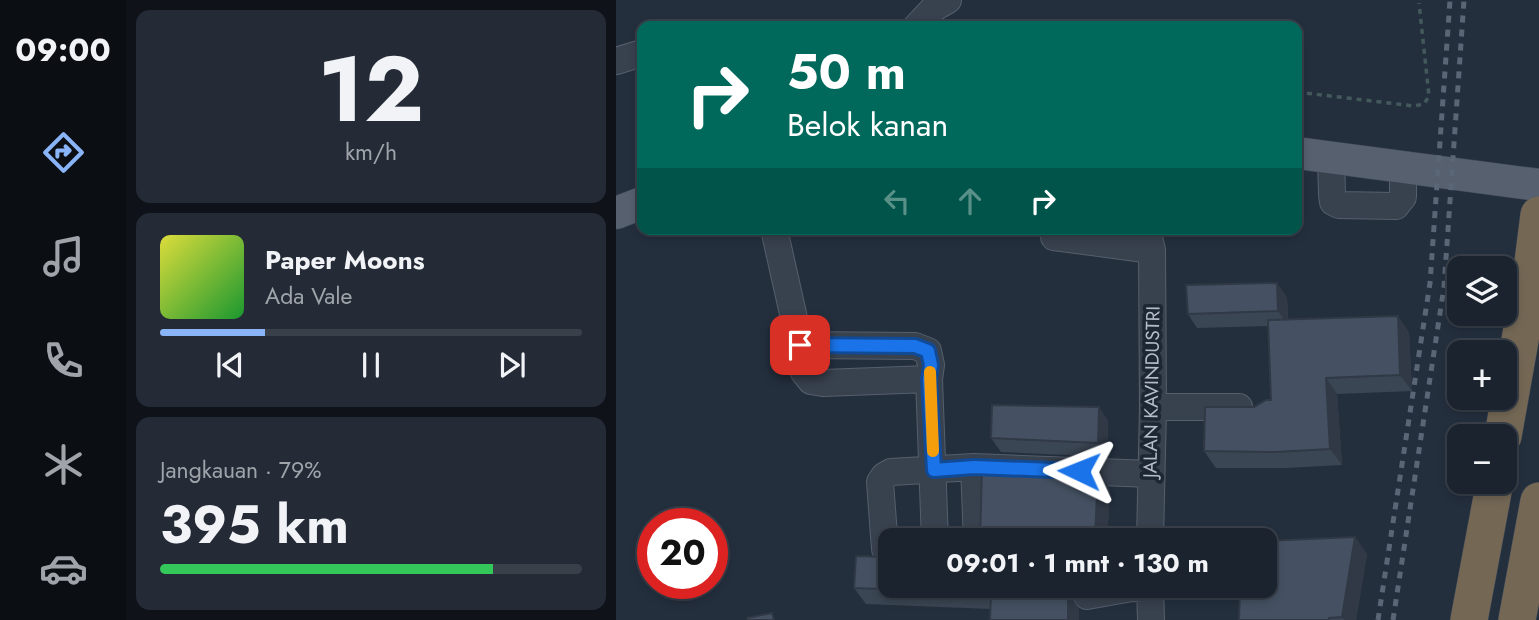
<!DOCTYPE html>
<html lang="id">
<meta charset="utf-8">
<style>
:root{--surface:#1b232e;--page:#242b36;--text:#f1f3f6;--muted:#a0a4aa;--line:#39404a;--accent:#8ab4f8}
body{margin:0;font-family:Jost,sans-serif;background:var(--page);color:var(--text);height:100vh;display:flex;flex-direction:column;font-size:26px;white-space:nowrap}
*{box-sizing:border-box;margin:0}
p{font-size:23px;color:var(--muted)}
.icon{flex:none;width:38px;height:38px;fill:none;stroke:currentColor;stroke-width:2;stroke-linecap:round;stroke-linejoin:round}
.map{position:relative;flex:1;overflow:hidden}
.drawer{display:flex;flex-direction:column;gap:10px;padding:10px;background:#0f1319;width:490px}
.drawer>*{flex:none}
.guide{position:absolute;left:21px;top:21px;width:665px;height:214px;border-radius:14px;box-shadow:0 4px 10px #0003,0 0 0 2px var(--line);background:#00695c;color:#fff;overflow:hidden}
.tools{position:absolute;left:831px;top:256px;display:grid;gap:14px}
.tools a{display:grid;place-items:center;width:70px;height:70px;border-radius:14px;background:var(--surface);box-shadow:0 4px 10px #0003,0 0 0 2px var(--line);font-size:35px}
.speed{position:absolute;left:21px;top:508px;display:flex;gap:14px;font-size:35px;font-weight:700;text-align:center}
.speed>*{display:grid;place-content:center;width:91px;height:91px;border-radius:50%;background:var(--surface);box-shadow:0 4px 10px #0003,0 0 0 2px var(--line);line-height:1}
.speed .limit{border:10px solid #d22;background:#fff;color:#111}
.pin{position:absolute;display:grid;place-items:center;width:60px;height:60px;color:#fff;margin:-30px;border-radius:14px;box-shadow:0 4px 10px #0006}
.me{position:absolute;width:77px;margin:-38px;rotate:272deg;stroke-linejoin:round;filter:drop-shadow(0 0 5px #0008)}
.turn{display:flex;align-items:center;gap:24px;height:147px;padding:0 35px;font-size:32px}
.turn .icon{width:91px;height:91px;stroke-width:2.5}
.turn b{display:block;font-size:49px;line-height:60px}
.lanes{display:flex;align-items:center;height:66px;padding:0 35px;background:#0003;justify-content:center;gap:35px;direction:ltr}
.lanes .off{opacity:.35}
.big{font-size:52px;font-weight:700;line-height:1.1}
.drawer .card{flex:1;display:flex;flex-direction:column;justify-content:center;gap:10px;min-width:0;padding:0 24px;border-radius:14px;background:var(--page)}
.drawer .dial{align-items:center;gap:0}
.dial b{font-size:91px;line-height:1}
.song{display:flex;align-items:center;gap:21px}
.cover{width:84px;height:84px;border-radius:10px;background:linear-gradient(135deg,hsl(60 70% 55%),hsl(130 70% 35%))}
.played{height:7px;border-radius:4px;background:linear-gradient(90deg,var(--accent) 25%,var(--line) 25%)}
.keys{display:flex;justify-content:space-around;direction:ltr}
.charge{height:10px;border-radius:5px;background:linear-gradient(90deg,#34c759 79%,var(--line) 0)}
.trip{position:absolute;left:262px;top:528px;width:399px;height:70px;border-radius:14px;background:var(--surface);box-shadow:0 4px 10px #0003,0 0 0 2px var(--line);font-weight:700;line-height:70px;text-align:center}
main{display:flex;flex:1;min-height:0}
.menu{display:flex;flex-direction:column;width:126px;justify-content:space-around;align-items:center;background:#0b0e12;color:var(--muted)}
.menu .icon{width:49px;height:49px}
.menu .active{color:var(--accent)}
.menu b{font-size:32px;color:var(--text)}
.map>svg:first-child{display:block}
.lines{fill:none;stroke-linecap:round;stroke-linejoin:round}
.minor-casing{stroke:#565f6c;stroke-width:28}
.major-casing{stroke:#414a57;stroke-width:33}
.highway-casing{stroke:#434c59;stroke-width:38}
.path{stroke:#44595c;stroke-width:3.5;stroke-dasharray:5 5;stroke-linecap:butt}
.minor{stroke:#38414e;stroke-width:26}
.major{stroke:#56606e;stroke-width:32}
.highway{stroke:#746855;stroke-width:37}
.rail{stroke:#5a6575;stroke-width:5;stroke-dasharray:7 7;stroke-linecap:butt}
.wall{fill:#3b4654}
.shaded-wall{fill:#303945}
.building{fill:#455162;stroke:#303945;stroke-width:2}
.route-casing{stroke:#114b97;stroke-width:18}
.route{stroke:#1a73e8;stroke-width:12}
.slow{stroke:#f59e0b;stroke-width:12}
.labels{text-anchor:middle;stroke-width:7;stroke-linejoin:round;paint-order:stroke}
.street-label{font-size:19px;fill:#b4bcc9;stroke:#1d2633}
</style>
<main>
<nav class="menu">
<b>09:00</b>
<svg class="icon active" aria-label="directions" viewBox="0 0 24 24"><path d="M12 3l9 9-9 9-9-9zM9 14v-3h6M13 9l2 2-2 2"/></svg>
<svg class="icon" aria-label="music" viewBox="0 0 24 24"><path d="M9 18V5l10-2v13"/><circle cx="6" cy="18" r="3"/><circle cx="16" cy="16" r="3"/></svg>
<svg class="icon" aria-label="phone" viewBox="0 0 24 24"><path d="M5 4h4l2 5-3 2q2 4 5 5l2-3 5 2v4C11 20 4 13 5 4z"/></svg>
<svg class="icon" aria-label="climate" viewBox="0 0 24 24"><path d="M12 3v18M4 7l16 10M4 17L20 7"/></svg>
<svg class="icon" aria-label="car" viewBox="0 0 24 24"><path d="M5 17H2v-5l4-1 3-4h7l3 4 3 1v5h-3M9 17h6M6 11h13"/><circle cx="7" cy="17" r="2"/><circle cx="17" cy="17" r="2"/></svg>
</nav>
<section class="drawer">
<div class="card dial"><b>12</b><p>km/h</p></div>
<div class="card">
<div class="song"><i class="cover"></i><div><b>Paper Moons</b><p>Ada Vale</p></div></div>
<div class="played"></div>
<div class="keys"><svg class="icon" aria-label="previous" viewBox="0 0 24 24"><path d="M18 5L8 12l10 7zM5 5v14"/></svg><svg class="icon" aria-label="pause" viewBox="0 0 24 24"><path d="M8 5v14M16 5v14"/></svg><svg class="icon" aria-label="next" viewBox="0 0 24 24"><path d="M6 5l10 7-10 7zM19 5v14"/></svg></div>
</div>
<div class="card"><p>Jangkauan · 79%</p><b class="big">395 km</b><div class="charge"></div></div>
</section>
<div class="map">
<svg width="923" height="620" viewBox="0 0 923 620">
<rect width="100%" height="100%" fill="#242f3e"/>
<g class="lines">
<g class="minor-casing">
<path id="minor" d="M301,26L318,8L332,0
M0,61L26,53
M715,158L716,195L717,202L723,205L780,206L787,197V167
M158,229L184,345L187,371L195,381L207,383L313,379L319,541
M531,229L536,250L537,407L534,541
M438,237L536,250
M184,345L299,346L312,351L315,365L313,379
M537,407H623
M358,467L361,541
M275,554L269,549L264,482L268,476L275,472L358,467L535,474
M534,586L535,620
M471,596L516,588L534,589"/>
</g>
<g class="major-casing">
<path id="major" d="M681,153L923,185
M0,213L26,203"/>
</g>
<g class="highway-casing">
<path id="highway" d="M887,436L915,278L923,215
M853,620L879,481
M901,620L923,501"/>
</g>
<path class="path" d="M681,92L798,106L808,104L813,96L803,3"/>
<use href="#minor" class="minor"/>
<use href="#major" class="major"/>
<use href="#highway" class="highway"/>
<path class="rail" d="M762,620L814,283L834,0
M777,620L828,287L848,0"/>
</g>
<path class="wall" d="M671,297L672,319L793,332L796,391L721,394L726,465L670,468H600L588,451L638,407L655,400L653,326L581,328L572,314Z
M483,407L492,421V457L385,452L375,438Z
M494,489L491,541H364Z
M739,537L751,554L740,620H623L624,587L618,586H649Z
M275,586H460L456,591V598L463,609V620H374L375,609L250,604L238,588Z"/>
<path class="shaded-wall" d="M661,283L671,297L672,325L662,311Z
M782,316L793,332L796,391L784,375Z
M710,378L721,394L726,465L714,449Z
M483,407L492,421V457L482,443Z
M482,472L494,489L491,541H482L479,537Z
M739,537L751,554L740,620H728L726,617Z
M446,586H460L456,591V598L463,609V620H452Z"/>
<path class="building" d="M661,283L662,311L572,314L570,285Z
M782,316L784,375L710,378L714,449L659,452L588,451L589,407H638L650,400H655L652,320Z
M376,405L483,407L482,443L375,438Z
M366,467L482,472L479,537L453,536V541H364Z
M739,537L726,617L713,618V620H623L624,586H649V541Z
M240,556L275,557V586H447L452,593V620H374L375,593L238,588Z
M156,613L158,620H132L131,618Z"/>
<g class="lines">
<g class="route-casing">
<path id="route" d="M184,345L299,346L312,351L315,365L313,379L318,470L358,467L463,471"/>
</g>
<use href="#route" class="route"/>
<path class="slow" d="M314,372L317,451"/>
</g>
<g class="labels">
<g class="street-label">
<text transform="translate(535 392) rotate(-89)" y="7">JALAN KAVINDUSTRI</text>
</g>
</g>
</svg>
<div class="tools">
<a><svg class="icon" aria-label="layers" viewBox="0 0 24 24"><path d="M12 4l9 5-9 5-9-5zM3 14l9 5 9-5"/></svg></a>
<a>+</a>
<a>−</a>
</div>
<div class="speed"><div class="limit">20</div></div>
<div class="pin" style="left:184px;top:345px;background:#d93025"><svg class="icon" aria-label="arrive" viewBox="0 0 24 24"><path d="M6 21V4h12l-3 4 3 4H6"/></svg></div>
<svg class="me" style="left:463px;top:471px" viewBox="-20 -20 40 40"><path d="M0-17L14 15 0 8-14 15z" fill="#1a73e8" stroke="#fff" stroke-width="4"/></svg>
<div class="trip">09:01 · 1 mnt · 130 m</div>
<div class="guide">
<div class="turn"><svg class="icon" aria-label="right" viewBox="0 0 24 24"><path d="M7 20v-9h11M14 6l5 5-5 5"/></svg><div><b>50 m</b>Belok kanan</div></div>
<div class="lanes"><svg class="icon off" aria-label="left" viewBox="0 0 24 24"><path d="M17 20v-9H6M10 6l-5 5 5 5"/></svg><svg class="icon off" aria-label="ahead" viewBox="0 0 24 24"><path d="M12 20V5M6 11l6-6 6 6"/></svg><svg class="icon" aria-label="right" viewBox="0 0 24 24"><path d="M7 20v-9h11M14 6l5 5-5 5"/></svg></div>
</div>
</div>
</main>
